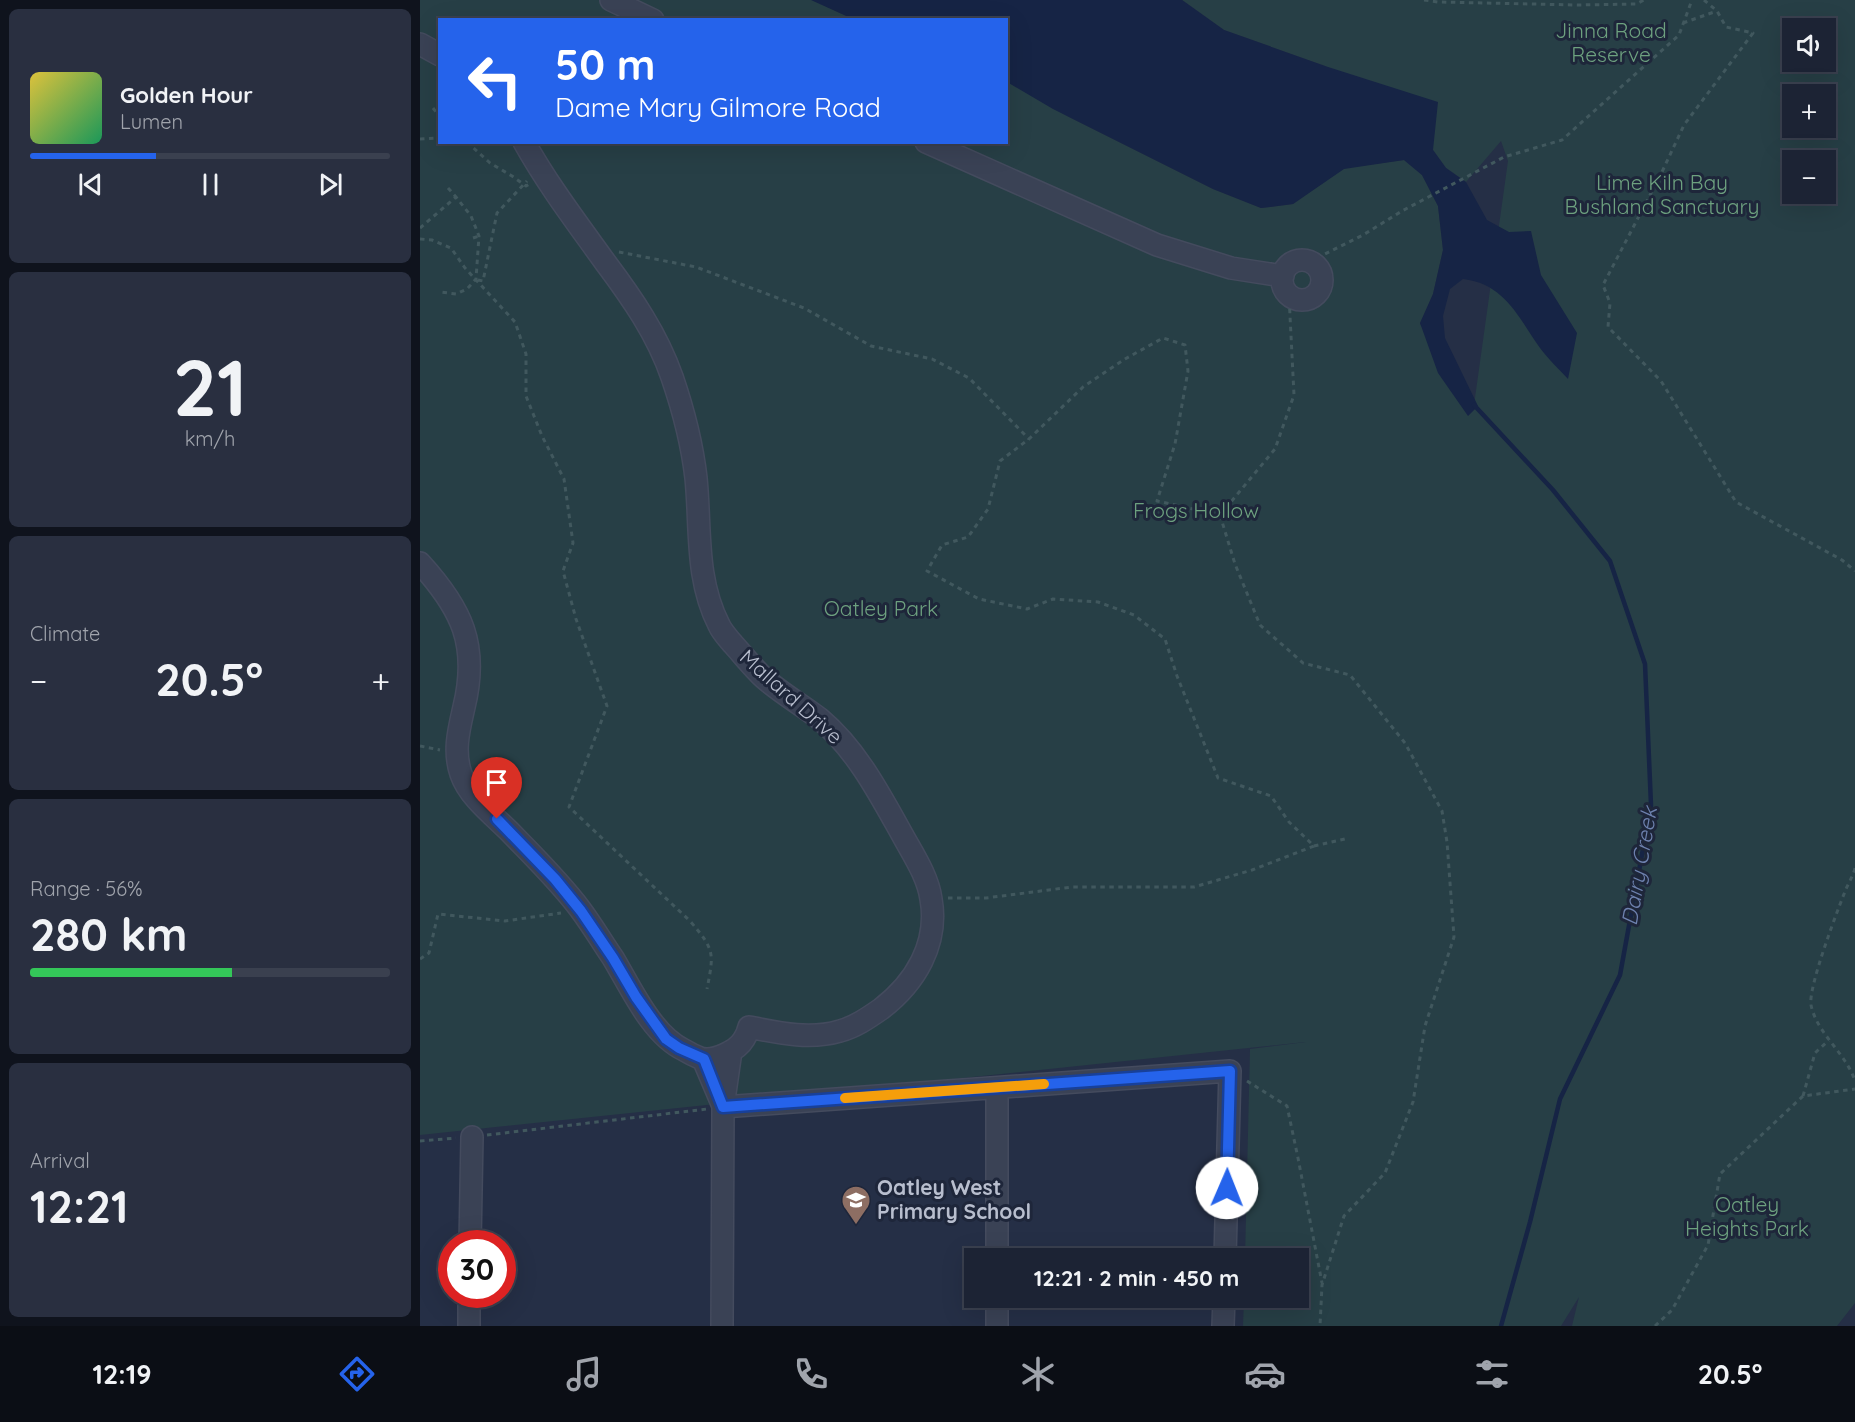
<!DOCTYPE html>
<meta charset="utf-8">
<style>
:root{--surface:#1c2334;--page:#292f40;--text:#f1f3f6;--muted:#a0a4ac;--line:#3a404f;--accent:#2563eb}
body{margin:0;font-family:Quicksand,sans-serif;background:var(--page);color:var(--text);height:100vh;display:flex;flex-direction:column;font-size:22px;white-space:nowrap}
*{box-sizing:border-box;margin:0}
p{font-size:20px;color:var(--muted)}
.icon{flex:none;width:33px;height:33px;fill:none;stroke:currentColor;stroke-width:2;stroke-linecap:round;stroke-linejoin:round}
.map{position:relative;flex:1;overflow:hidden}
.panel{display:flex;flex-direction:column;gap:9px;padding:9px;background:#0f131d;width:420px}
.panel>*{flex:none}
.top-card{position:absolute;left:18px;top:18px;width:570px;height:126px;border-radius:0px;box-shadow:0 6px 24px #0002,0 0 0 2px var(--line);background:#2563eb;color:#fff;overflow:hidden}
.controls{position:absolute;left:1362px;top:18px;display:grid;gap:12px}
.controls a{display:grid;place-items:center;width:54px;height:54px;border-radius:0px;background:var(--surface);box-shadow:0 6px 24px #0002,0 0 0 2px var(--line);font-size:30px}
.speed{position:absolute;left:18px;top:1230px;display:flex;gap:12px;font-size:30px;font-weight:700;text-align:center}
.speed>*{display:grid;place-content:center;width:78px;height:78px;border-radius:50%;background:var(--surface);box-shadow:0 6px 24px #0002,0 0 0 2px var(--line);line-height:1}
.speed .limit{border:9px solid #d22;background:#fff;color:#111}
.pin{position:absolute;display:grid;place-items:center;width:51px;height:51px;color:#fff;margin:-62px -26px;border-radius:50% 50% 50% 0;rotate:-45deg;box-shadow:0 0 6px #0007}
.pin .icon{rotate:45deg}
.me{position:absolute;width:66px;margin:-33px;rotate:1deg;stroke-linejoin:round;filter:drop-shadow(0 0 4px #0008)}
.turn{display:flex;align-items:center;gap:21px;height:126px;padding:0 18px;font-size:27px}
.turn .icon{width:78px;height:78px;stroke-width:2.5}
.turn b{display:block;font-size:42px;line-height:51px}
.big{font-size:45px;font-weight:800;line-height:1.1}
.panel .tile{flex:1;display:flex;flex-direction:column;justify-content:center;gap:9px;min-width:0;padding:0 21px;border-radius:9px;background:var(--page)}
.panel .dial{align-items:center;gap:0}
.dial b{font-size:78px;line-height:1}
.song{display:flex;align-items:center;gap:18px}
.cover{width:72px;height:72px;border-radius:9px;background:linear-gradient(135deg,hsl(50 70% 55%),hsl(150 70% 35%))}
.played{height:6px;border-radius:3px;background:linear-gradient(90deg,var(--accent) 35%,var(--line) 35%)}
.keys{display:flex;justify-content:space-around;direction:ltr}
.heat{display:flex;justify-content:space-between;align-items:center;font-size:33px;direction:ltr}
.charge{height:9px;border-radius:4px;background:linear-gradient(90deg,#34c759 56%,var(--line) 0)}
.trip{position:absolute;left:544px;top:1248px;width:345px;height:60px;border-radius:0px;background:var(--surface);box-shadow:0 6px 24px #0002,0 0 0 2px var(--line);font-weight:800;line-height:60px;text-align:center}
.tabs{display:flex;height:96px;justify-content:space-around;align-items:center;background:#0b0e15;color:var(--muted)}
.tabs .icon{width:42px;height:42px}
.tabs .on{color:var(--accent)}
.tabs b{font-size:27px;color:var(--text)}
main{display:flex;flex:1;min-height:0}
.map>svg:first-child{display:block}
.green{fill:#273f46;fill-rule:evenodd}
.water{fill:#162445}
.lines{fill:none;stroke-linecap:round;stroke-linejoin:round}
.stream{stroke:#162445;stroke-width:4.5}
.minor-casing{stroke:#444b5e;stroke-width:24}
.path{stroke:#41585e;stroke-width:3;stroke-dasharray:4.5 4.5;stroke-linecap:butt}
.minor{stroke:#3a4255;stroke-width:21}
.route-casing{stroke:#184099;stroke-width:15}
.route{stroke:#2563eb;stroke-width:10}
.slow{stroke:#f59e0b;stroke-width:10}
.labels{text-anchor:middle;stroke-width:6;stroke-linejoin:round;paint-order:stroke}
.park-label{font-size:21px;fill:#6da17f;stroke:#1e263a}
.street-label{font-size:21px;fill:#b8bece;stroke:#1e263a}
.poi-label{font-size:21px;font-weight:bold;fill:#b8bece;stroke:#1e263a;text-anchor:start}
.water-label{font-size:22px;font-style:italic;fill:#6e82af;stroke:#1e263a}
</style>
<main>
<section class="panel">
<div class="tile">
<div class="song"><i class="cover"></i><div><b>Golden Hour</b><p>Lumen</p></div></div>
<div class="played"></div>
<div class="keys"><svg class="icon" aria-label="previous" viewBox="0 0 24 24"><path d="M18 5L8 12l10 7zM5 5v14"/></svg><svg class="icon" aria-label="pause" viewBox="0 0 24 24"><path d="M8 5v14M16 5v14"/></svg><svg class="icon" aria-label="next" viewBox="0 0 24 24"><path d="M6 5l10 7-10 7zM19 5v14"/></svg></div>
</div>
<div class="tile dial"><b>21</b><p>km/h</p></div>
<div class="tile"><p>Climate</p>
<div class="heat"><a>−</a><b class="big">20.5°</b><a>+</a></div>
</div>
<div class="tile"><p>Range · 56%</p><b class="big">280 km</b><div class="charge"></div></div>
<div class="tile"><p>Arrival</p><b class="big">12:21</b></div>
</section>
<div class="map">
<svg width="1435" height="1326" viewBox="0 0 1435 1326">
<rect width="100%" height="100%" fill="#252f46"/>
<path class="green" d="M0,0H392L433,19L20,20V142H586L587,81L649,117L793,189L841,208L873,204L924,168L984,160L1002,175L1018,206L1023,250L1013,294L1000,324L1054,405L1088,161L1081,141L1046,182L1026,168L1013,150L905,66L804,30L762,0H1435V1303L1417,1326H1152L1159,1297L1141,1326H823L824,1298H879V1258H825L830,1049L886,1042L0,1135ZM1372,28H1406V62H1372ZM1372,94H1406V128H1372ZM1372,160H1406V194H1372Z"/>
<path class="water" d="M391,0H762L804,30L905,66L1018,102L1013,150L1026,168L1046,182L1067,220L1089,232L1111,231L1121,275L1157,333L1148,379C1139,369 1128,359 1120,348C1098,317 1085,284 1043,279L1030,289L1023,316L1025,338L1058,406L1048,416L1018,373L1000,323L1013,294L1023,250L1018,206L1002,175L984,160L924,169L873,204L841,208L793,189L633,109L587,82L586,20L433,19Z"/>
<g class="lines">
<path class="stream" d="M1054,405L1133,490L1190,561L1225,664L1231,805L1200,975L1140,1099L1110,1222L1081,1326"/>
<g class="minor-casing">
<path id="minor" d="M191,0L233,20
M0,44L20,55
M506,142L737,245L811,268L863,276
M862 280a20 20 0 1 1 40 0a20 20 0 1 1-40 0Z
M0,563C42,609 59,645 44,707C39,729 33,751 41,774C49,797 73,815 90,832C114,857 139,881 160,909C172,925 182,942 193,958C211,988 232,1035 264,1050C269,1053 275,1056 280,1058C294,1062 317,1051 324,1039C326,1036 328,1031 329,1027C359,1033 390,1040 420,1031C435,1027 448,1018 461,1009C495,983 519,944 511,899C508,877 494,856 483,836C460,795 437,750 400,719C382,705 361,693 344,678C333,668 323,655 313,644C308,638 302,632 299,625C275,578 281,528 276,478C272,443 263,409 252,377C237,334 212,298 185,262C157,223 128,185 104,142
M283,1059L303,1106
M303,1107L810,1071L805,1258
M50,1244L52,1137
M577,1258V1088
M49,1326V1294
M302,1326L303,1107L311,1051
M577,1326V1298
M803,1326L804,1298"/>
</g>
<path class="path" d="M1004,0L1018,2L1158,5L1216,4L1224,0
M1284,0L1297,11L1306,27L1333,33L1264,125L1241,174L1183,285L1190,303L1188,327L1241,381L1316,502L1422,560L1435,571
M1263,23L1297,11
M13,108L20,117
M0,139L20,138
M47,142L70,163L92,176L106,186L111,183
M28,188L36,197
M0,228L36,197L51,216L59,236L56,279L47,289L36,294L21,292
M53,238L59,236
M0,239L12,240L31,248L45,268L95,322L106,354V396L122,436L144,479L153,543L143,571L156,619L187,706L149,807L270,921C295,950 294,953 287,989
M199,252L276,267L384,308L451,346L512,359L549,378L609,439
M889,262L943,235L982,211L1084,157L1142,140L1259,35L1272,0
M58,280L63,281L77,213L107,181
M800,515L815,564L840,625L883,663L930,675L985,743L1022,811L1027,842L1034,937L1005,1026L993,1102L965,1173L924,1216L902,1285L900,1326
M800,515L855,449L874,395L869,296
M0,746L20,750
M894,846L925,839
M1435,868C1433,876 1429,882 1426,889C1418,909 1388,987 1391,1005C1397,1034 1426,1053 1435,1081
M528,898H566L652,887H774L832,870L894,846L869,822L851,796L798,778L757,676L745,639L714,615L678,602L633,599L607,609L559,599L507,571L522,545L548,537L568,509L580,461L609,439L663,387L705,359L743,338L765,345L768,371L755,444L737,501L800,515
M0,959L9,953L18,914L85,921L141,913
M827,1081L867,1106L878,1158L902,1283
M1383,1096L1395,1053L1409,1040
M67,1135L287,1109
M0,1141L36,1138
M1235,1326L1252,1310L1288,1245L1300,1174L1383,1096L1435,1089"/>
<use href="#minor" class="minor"/>
</g>
<g class="lines">
<g class="route-casing">
<path id="route" d="M77,819L135,879L161,911L193,958L216,997L246,1039L259,1048L284,1059L303,1107L810,1071L807,1188"/>
</g>
<use href="#route" class="route"/>
<path class="slow" d="M425,1098L624,1084"/>
</g>
<defs>
<g id="school-pin" transform="scale(1.5)"><path d="M0 17L-7.5 6A9.5 9.5 0 1 1 7.5 6Z" fill="#8d6e63" stroke="#1e263a"/><path d="M0-5L7-2L0 1L-7-2ZM-4 1L0 2.5L4 1V4Q0 6-4 4Z" fill="#fff"/></g>
</defs>
<g fill-rule="evenodd">
<use href="#school-pin" x="436" y="1200"/>
</g>
<g class="labels">
<g class="park-label">
<text x="1191" y="38">Jinna Road<tspan x="1191" dy="24">Reserve</tspan></text>
<text x="1242" y="190">Lime Kiln Bay<tspan x="1242" dy="24">Bushland Sanctuary</tspan></text>
<text x="776" y="518">Frogs Hollow</text>
<text x="461" y="616">Oatley Park</text>
<text x="1327" y="1212">Oatley<tspan x="1327" dy="24">Heights Park</tspan></text>
</g>
<g class="street-label">
<text transform="translate(371 697) rotate(42)" y="7">Mallard Drive</text>
</g>
<g class="poi-label">
<text x="457" y="1195">Oatley West<tspan x="457" dy="24">Primary School</tspan></text>
</g>
<g class="water-label">
<text transform="translate(1219 866) rotate(-80)" y="8">Dairy Creek</text>
</g>
</g>
</svg>
<div class="controls">
<a><svg class="icon" aria-label="sound" viewBox="0 0 24 24"><path d="M4 9h4l5-4v14l-5-4H4zM17 9q2 3 0 6"/></svg></a>
<a>+</a>
<a>−</a>
</div>
<div class="speed"><div class="limit">30</div></div>
<div class="pin" style="left:77px;top:819px;background:#d93025"><svg class="icon" aria-label="arrive" viewBox="0 0 24 24"><path d="M6 21V4h12l-3 4 3 4H6"/></svg></div>
<svg class="me" style="left:807px;top:1188px" viewBox="-20 -20 40 40"><circle r="19" fill="#fff"/><path d="M0-13L10 11 0 6-10 11z" fill="#2563eb"/></svg>
<div class="trip">12:21 · 2 min · 450 m</div>
<div class="top-card">
<div class="turn"><svg class="icon" aria-label="left" viewBox="0 0 24 24"><path d="M17 20v-9H6M10 6l-5 5 5 5"/></svg><div><b>50 m</b>Dame Mary Gilmore Road</div></div>
</div>
</div>
</main>
<nav class="tabs">
<b>12:19</b>
<svg class="icon on" aria-label="directions" viewBox="0 0 24 24"><path d="M12 3l9 9-9 9-9-9zM9 14v-3h6M13 9l2 2-2 2"/></svg>
<svg class="icon" aria-label="music" viewBox="0 0 24 24"><path d="M9 18V5l10-2v13"/><circle cx="6" cy="18" r="3"/><circle cx="16" cy="16" r="3"/></svg>
<svg class="icon" aria-label="phone" viewBox="0 0 24 24"><path d="M5 4h4l2 5-3 2q2 4 5 5l2-3 5 2v4C11 20 4 13 5 4z"/></svg>
<svg class="icon" aria-label="climate" viewBox="0 0 24 24"><path d="M12 3v18M4 7l16 10M4 17L20 7"/></svg>
<svg class="icon" aria-label="car" viewBox="0 0 24 24"><path d="M5 17H2v-5l4-1 3-4h7l3 4 3 1v5h-3M9 17h6M6 11h13"/><circle cx="7" cy="17" r="2"/><circle cx="17" cy="17" r="2"/></svg>
<svg class="icon" aria-label="filters" viewBox="0 0 24 24"><path d="M4 7h16M4 17h16"/><circle cx="9" cy="7" r="2"/><circle cx="15" cy="17" r="2"/></svg>
<b>20.5°</b>
</nav>
